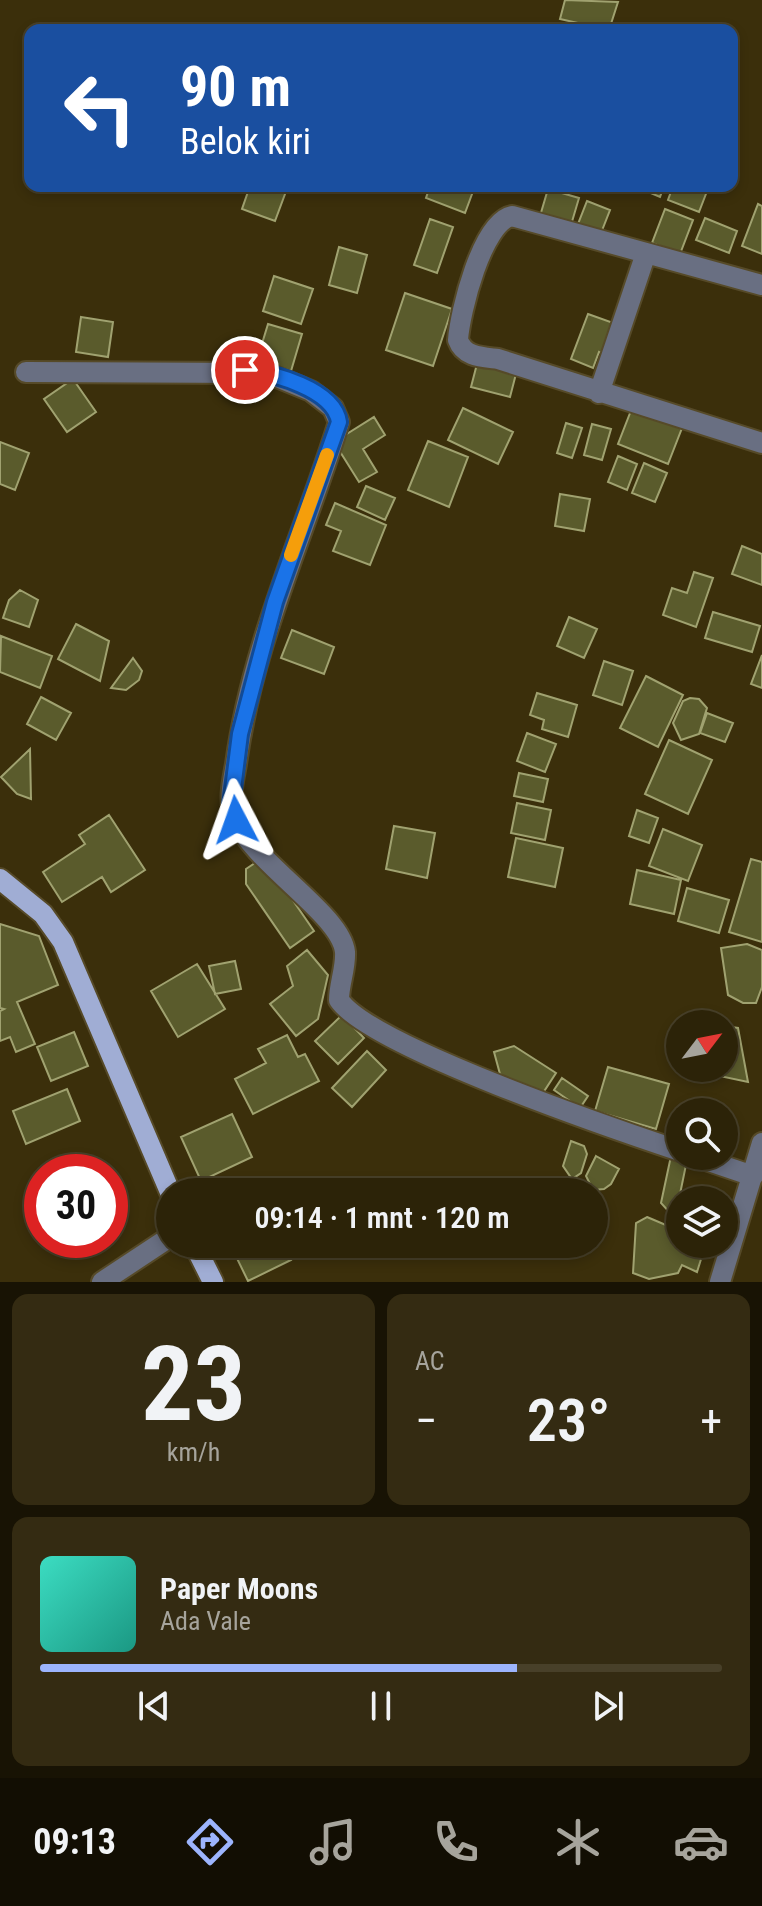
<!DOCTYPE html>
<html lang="id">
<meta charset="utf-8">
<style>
:root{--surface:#2c2308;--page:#342b12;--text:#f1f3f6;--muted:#a6a49c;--line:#484029;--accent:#9cb4fd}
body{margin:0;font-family:"Roboto Condensed",sans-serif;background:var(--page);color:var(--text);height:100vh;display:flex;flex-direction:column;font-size:30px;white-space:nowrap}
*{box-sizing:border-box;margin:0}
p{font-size:26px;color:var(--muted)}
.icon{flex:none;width:44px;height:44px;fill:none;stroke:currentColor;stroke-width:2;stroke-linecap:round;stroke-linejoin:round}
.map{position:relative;height:1282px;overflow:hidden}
.details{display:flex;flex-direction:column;gap:12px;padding:12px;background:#181304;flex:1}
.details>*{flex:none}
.guide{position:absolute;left:24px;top:24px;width:714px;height:168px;border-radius:16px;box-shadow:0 4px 12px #0003,0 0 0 2px var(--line);background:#1a4fa0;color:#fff;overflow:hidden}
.needle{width:52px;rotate:58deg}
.tools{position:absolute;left:666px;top:1010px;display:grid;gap:16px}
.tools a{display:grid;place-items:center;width:72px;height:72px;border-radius:50%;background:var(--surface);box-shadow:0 4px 12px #0003,0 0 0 2px var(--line);font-size:40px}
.speed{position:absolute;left:24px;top:1154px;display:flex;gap:16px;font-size:40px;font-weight:700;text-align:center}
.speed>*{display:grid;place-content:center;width:104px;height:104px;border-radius:50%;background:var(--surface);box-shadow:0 4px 12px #0003,0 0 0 2px var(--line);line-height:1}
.speed .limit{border:12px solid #d22;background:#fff;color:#111}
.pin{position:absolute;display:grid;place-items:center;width:68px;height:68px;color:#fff;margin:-34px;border:4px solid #fff;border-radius:50%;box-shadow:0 2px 8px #0007}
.me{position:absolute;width:88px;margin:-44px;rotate:356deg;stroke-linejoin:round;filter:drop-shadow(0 0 6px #0008)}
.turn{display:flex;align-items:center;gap:28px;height:168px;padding:0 24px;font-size:36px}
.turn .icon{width:104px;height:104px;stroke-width:2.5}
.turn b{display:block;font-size:56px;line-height:68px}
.big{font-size:60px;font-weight:600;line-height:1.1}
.details .tile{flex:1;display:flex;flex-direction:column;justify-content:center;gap:12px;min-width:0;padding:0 28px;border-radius:16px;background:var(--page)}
.details .dial{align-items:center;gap:0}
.dial b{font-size:104px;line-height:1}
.song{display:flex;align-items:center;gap:24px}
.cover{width:96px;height:96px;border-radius:12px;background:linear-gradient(135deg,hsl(170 70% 55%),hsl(170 70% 35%))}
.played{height:8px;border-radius:4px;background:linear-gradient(90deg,var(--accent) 70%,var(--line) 70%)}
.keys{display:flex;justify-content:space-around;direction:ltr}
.heat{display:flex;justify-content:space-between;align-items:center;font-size:44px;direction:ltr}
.details .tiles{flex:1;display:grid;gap:12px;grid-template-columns:1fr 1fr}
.tile:last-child{grid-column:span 2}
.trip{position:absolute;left:156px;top:1178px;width:452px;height:80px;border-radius:40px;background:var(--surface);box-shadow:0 4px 12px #0003,0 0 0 2px var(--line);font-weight:600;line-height:80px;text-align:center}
.menu{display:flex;height:128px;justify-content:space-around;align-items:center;background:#120e03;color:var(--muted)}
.menu .icon{width:56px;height:56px}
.menu .current{color:var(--accent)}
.menu b{font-size:36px;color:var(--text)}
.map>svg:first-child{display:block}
.building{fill:#5a5b2c;stroke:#a0a270;stroke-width:2}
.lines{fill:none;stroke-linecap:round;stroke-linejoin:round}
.minor-casing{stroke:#564a28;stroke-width:24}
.major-casing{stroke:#564a28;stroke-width:24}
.minor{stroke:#696f82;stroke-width:20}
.major{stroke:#a0add4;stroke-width:20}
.route-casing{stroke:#114b97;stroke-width:20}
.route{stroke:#1a73e8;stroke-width:14}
.slow{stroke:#f59e0b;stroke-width:14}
</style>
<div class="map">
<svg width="762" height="1282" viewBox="0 0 762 1282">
<rect width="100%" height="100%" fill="#3b2f0b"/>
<path class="building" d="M565,0L618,2L609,30L560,19Z
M250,186H288L275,221L242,209Z
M430,186H475L465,213L426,198Z
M634,186H664L660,197Z
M673,186H709L699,212L668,200Z
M548,189L579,198L571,225L540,216Z
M587,201L610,210L601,233L578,224Z
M758,204L762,206V254L742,246Z
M665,209L693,220L680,254L652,243Z
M705,218L737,231L729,253L696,240Z
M430,219L453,227L437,273L414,265Z
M339,247L367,255L357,293L329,285Z
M274,276L313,289L301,324L263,311Z
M405,293L452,309L433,366L386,350Z
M588,314L619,325L607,356L599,352L593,368L571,359Z
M81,317L113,322L108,357L76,352Z
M268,324L302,334L291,371L257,360Z
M478,360L517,370L510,397L471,387Z
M73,379L96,412L67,432L44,399Z
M463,408L513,432L498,464L448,440Z
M632,408L682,428L668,464L618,444Z
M374,417L385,435L363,449L377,472L359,482L334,442Z
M566,423L582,428L572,458L557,453Z
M592,424L611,429L602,460L584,455Z
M428,441L468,457L449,507L408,490Z
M0,442L29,453L15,490L0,484Z
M618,456L637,464L627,490L608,482Z
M644,463L667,473L655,502L632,493Z
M366,486L395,498L385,520L357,507Z
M560,494L590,499L584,531L555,526Z
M335,503L386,525L370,565L333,551L341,531L326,525Z
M742,546L762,554V585L732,574Z
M694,572L713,578L696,627L663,615L672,588L687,593Z
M20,590L38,600L29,627L3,618L9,600Z
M713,612L760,626L752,652L705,638Z
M569,617L597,629L584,658L557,646Z
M76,624L109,641L100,681L58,659Z
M292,630L334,647L324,674L281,658Z
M1,636L52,656L40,688L0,672Z
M762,655V688L751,684Z
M133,658L142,671L139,680L126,690L111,688Z
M604,661L633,671L622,705L593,695Z
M646,676L683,695L658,747L620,728Z
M537,693L577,705L568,737L542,729L544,720L530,715Z
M41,697L71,713L56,740L27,724Z
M690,698L699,699L707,708L699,734L681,740L673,723L683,701Z
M707,713L733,723L725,742L700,733Z
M527,733L556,744L545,772L517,761Z
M669,740L712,760L688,814L645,794Z
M30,749L31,799L17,794L1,777Z
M519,773L548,779L543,802L514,796Z
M517,803L551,810L545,840L511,833Z
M637,810L658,818L649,843L629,836Z
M109,815L145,870L111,892L102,877L62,902L43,872L85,844L79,835Z
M394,826L435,833L427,878L386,869Z
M663,829L702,845L688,881L649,866Z
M516,838L563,848L555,887L508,877Z
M751,859L762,862V942L729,932Z
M255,863L283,886L314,931L290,948L246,884V869Z
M637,870L681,880L674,914L630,904Z
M687,888L729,900L719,933L678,921Z
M0,924L39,936L58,985L17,1002L35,1044L16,1052L10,1037L0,1041V1011L4,1009L0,1008Z
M747,944L762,950V987L756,1003H743L728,995L721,948Z
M307,950L328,975L318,1019L296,1036L270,1004L293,986L287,966Z
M235,961L241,989L215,994L209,966Z
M197,964L225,1009L178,1037L151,991Z
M342,1015L364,1038L338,1064L315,1041Z
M724,1026L738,1028L748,1082L710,1074L709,1068H724Z
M74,1032L88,1066L51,1081L37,1047Z
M287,1035L298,1057L305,1054L319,1081L253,1114L235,1079L266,1063L258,1049Z
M514,1046L556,1073L539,1099L500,1074L494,1052Z
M367,1051L386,1070L352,1107L332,1088Z
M608,1067L669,1084L656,1129L595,1111Z
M562,1078L588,1096L580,1108L554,1090Z
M67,1089L80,1121L26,1144L13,1111Z
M232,1114L252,1157L201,1181L181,1137Z
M571,1141L584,1146L587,1154L581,1173L572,1179L563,1166Z
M596,1156L619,1169L611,1184L604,1189L593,1190L586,1176Z
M671,1156L687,1160L680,1194L704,1200H680V1224L661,1203Z
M647,1217L680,1231L683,1249L695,1248L702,1256L697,1272L682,1265L678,1273L649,1279L633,1273L636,1223Z
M230,1244H283L291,1260L248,1281Z"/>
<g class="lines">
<g class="minor-casing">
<path id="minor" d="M762,285L512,216C482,222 460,312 458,340C464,357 482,357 498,359L762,443
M26,372L267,373L311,391L333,408L339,422C304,535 252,644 236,764C233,781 228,801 235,818C253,863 341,914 345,952C346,968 339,984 339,1000C370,1046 617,1130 680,1151
M599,393L646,253
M694,1156L753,1176
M102,1282L170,1237
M720,1282L762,1143"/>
</g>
<g class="major-casing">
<path id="major" d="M0,879L43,914L63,942L170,1192
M194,1244L213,1282"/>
</g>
<use href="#minor" class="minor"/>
<use href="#major" class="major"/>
</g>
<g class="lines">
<g class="route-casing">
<path id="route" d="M236,820L231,805L240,734L275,602L339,422C334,389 273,373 245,370"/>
</g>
<use href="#route" class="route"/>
<path class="slow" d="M291,555L327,455"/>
</g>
</svg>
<div class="tools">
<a><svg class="needle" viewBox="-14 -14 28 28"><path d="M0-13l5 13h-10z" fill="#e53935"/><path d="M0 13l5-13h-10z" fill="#a6a49c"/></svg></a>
<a><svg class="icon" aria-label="search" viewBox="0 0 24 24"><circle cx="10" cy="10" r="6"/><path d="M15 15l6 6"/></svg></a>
<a><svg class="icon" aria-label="layers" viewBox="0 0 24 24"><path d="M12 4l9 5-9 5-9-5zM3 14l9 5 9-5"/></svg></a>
</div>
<div class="speed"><div class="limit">30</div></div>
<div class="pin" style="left:245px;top:370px;background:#d93025"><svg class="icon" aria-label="arrive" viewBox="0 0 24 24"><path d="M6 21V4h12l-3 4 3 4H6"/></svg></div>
<svg class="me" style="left:236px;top:820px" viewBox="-20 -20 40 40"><path d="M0-17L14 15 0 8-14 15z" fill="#1a73e8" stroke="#fff" stroke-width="4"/></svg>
<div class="trip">09:14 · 1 mnt · 120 m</div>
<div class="guide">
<div class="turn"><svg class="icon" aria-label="left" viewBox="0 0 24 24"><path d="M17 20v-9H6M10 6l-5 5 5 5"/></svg><div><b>90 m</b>Belok kiri</div></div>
</div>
</div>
<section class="details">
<div class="tiles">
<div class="tile dial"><b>23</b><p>km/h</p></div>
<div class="tile"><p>AC</p>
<div class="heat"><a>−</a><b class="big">23°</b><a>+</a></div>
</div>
<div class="tile">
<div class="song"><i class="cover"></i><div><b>Paper Moons</b><p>Ada Vale</p></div></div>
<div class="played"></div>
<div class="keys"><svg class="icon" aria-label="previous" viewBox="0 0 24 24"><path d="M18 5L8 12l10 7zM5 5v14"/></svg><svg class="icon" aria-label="pause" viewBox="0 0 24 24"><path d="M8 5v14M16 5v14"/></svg><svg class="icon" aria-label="next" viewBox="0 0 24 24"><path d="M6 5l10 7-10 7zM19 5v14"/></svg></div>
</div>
</div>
</section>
<nav class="menu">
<b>09:13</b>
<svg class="icon current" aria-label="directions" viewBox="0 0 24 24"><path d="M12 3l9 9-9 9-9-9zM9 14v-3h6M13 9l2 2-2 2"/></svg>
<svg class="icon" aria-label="music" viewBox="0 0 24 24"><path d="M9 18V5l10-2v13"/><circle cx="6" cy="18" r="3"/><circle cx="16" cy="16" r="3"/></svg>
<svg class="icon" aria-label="phone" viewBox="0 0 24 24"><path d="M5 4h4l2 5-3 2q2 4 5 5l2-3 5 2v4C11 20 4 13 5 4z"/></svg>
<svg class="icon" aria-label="climate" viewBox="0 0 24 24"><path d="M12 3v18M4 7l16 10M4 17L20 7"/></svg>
<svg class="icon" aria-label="car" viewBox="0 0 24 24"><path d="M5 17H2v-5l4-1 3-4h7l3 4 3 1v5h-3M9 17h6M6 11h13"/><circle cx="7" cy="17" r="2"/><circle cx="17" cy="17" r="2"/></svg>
</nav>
